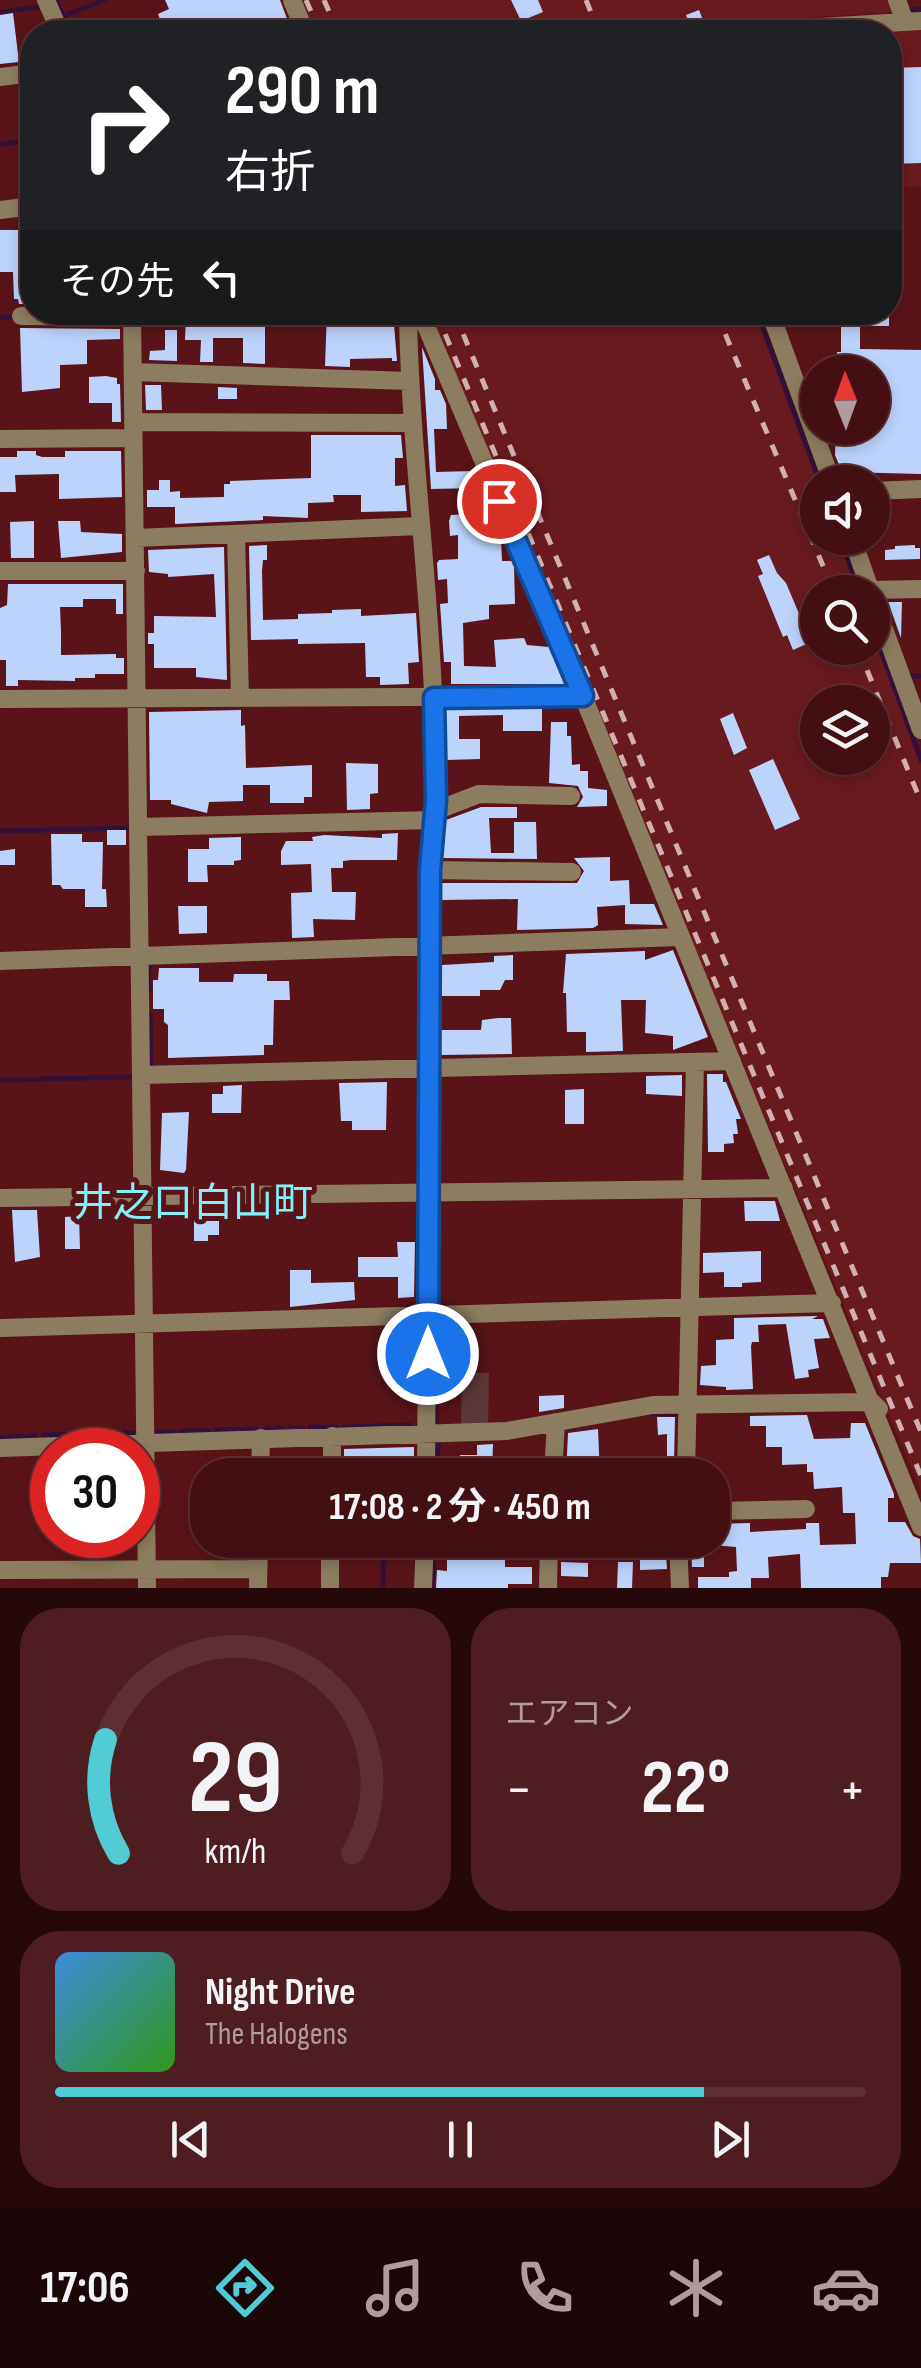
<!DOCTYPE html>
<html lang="ja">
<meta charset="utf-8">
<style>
:root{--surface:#440f13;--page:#4e1d21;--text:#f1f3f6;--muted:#af9ca0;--line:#5c2f33;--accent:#51ccd4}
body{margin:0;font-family:"Sofia Sans Condensed","Noto Sans JP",sans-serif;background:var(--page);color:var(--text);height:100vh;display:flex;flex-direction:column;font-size:38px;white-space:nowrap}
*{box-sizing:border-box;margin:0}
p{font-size:32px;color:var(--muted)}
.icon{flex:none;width:55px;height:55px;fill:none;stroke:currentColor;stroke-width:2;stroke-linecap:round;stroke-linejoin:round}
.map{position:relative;height:1588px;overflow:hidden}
.panel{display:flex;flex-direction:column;gap:20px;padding:20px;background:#25080a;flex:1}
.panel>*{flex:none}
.top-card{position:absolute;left:20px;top:20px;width:882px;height:305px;border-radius:40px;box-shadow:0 5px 15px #0003,0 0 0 2px var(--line);background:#202124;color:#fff;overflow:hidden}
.needle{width:65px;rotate:359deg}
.buttons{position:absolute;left:800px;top:355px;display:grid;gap:20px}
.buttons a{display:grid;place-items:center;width:90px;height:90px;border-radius:50%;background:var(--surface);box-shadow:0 5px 15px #0003,0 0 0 2px var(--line);font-size:50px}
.speed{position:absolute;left:30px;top:1428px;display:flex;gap:20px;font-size:50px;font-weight:700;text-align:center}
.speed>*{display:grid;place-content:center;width:130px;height:130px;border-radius:50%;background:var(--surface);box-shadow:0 5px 15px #0003,0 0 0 2px var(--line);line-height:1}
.speed .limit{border:15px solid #d22;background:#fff;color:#111}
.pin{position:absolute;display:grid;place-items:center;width:85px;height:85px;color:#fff;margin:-42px;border:5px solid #fff;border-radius:50%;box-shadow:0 2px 10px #0007}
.me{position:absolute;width:110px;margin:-55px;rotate:0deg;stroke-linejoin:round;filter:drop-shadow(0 0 8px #0008)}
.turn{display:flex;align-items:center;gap:35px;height:210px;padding:0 40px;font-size:45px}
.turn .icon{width:130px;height:130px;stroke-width:2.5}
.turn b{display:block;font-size:70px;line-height:85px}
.then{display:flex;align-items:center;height:95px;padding:0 40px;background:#0003;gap:20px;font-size:38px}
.big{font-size:75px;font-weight:700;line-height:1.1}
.panel .tile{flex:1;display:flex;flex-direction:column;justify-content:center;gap:15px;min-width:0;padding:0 35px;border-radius:40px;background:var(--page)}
.panel .dial{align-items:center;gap:0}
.dial svg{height:260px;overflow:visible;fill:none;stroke:var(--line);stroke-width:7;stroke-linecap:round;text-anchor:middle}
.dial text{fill:var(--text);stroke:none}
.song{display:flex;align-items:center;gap:30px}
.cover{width:120px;height:120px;border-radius:15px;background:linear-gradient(135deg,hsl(210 70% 55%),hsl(110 70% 35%))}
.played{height:10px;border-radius:5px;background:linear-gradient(90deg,var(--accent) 80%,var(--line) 80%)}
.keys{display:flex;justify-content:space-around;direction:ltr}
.heat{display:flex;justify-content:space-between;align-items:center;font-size:55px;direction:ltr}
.panel .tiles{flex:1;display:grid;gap:20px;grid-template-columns:1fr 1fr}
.tile:last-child{grid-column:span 2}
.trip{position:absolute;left:190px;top:1458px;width:540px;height:100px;border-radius:40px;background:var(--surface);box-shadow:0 5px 15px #0003,0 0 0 2px var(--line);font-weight:700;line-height:100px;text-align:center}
.tabs{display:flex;height:160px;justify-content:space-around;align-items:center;background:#1b0608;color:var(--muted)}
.tabs .icon{width:70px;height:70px}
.tabs .selected{color:var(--accent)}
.tabs b{font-size:45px;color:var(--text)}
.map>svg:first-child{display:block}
.built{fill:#691a1f;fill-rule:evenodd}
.green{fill:#5b3938}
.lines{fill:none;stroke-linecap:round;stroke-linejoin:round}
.stream{stroke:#321038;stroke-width:5}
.building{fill:#bcd3fb}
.minor{stroke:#8d7d60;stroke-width:18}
.rail{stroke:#d0b0b1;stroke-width:5;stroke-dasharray:12 12;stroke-linecap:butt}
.route-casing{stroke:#114b97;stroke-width:25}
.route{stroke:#1a73e8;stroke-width:18}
.labels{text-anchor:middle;stroke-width:10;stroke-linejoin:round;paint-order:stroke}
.quarter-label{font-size:40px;fill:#84eff7;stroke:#5a1419}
</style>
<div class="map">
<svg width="921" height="1588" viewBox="0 0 921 1588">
<rect width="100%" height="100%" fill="#5a1419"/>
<path class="built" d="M299,0H892L896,12L754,21L747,29L678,32H674L670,26L664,28L665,32H313Z
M921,29V187L890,186V32H848Z
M430,313H755L818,482V538H838L858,592H818V648H872L873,633L921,766V1491ZM818,702H872V758H818Z"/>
<path class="green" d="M462,1373H489L488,1425L461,1426Z"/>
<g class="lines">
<path class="stream" d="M56,0L63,16L105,0
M904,10L921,9
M0,12L40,7
M0,144L32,140
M757,312L820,482
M0,317H17
M840,538L860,592
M872,626L921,760
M911,676H921
M0,831L131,828
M149,991L148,966L153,964
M150,1013L151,1066
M0,1080L133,1077
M436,1273V1306
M436,1325V1424
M649,1414L681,1413
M310,1427H337
M344,1427L410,1425
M289,1428H303
M264,1429L282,1428
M216,1430L257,1429
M182,1431H209
M157,1432H175
M111,1433H133
M95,1434H104
M43,1435L88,1434
M0,1437L36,1436
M436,1467L439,1441
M434,1553V1540
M432,1585L434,1557
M383,1588L384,1540"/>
</g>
<path class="building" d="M165,0H280L292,32H165L158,14L169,9Z
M511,0H538L543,12L521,21Z
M699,10L705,25L692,30L686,15Z
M13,13L19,62L0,64V15Z
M921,67V163L890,164V68Z
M18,224H32V304H19L18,299H14L13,272H0V230H18Z
M327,312H393L397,361H392V358L350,359V367L325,366Z
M816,312H889V326H860V349L921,350V474L842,472L835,455L836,428H872V372H837V352H841V327L816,326Z
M186,313H265V364L243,363V338H213V362H200L201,340H185Z
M20,328L120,329V339L87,340V364L60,365V388L22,392Z
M165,330H177V361L149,360L150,351L165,350Z
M422,347L435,379V390H440L446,404L447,429H434L436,472L474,471L478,488L431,489Z
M106,376L117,378V384H120L121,422H112V403H89V377Z
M145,385H161L162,410H146Z
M218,387L237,388V399H218Z
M311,435H401L403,458H395V486L405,485L407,511L361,512V495H333L334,502L308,503V518L263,516V520L175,524V507H147V490H159V480H170V492L180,491V498L224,497V484H230V481L311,478Z
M17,451H36V455L42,457H65V451H121L122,497L59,499V474L15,475L16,492H0V457H17Z
M481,488L484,513L492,512L494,539H501L502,561H512L514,565L515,604L489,605V619L463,623L464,666L496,667L494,640L524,638L527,645L549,647L564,684H451V662H444L440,604L448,603L447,579L438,580L437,563L439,560L458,559V535L450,536L449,521L451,515L469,514L468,489Z
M34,521V558H11L10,522Z
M58,521H80L81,532L122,534V552L61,558Z
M267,545V560H263L262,571L263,620L298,619V614L332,613V610L361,609V616L416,613L419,662L408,663L409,684L380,685V677H366L365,643L298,644V639L251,640L249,546Z
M915,545V548H920V559L885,560V550L895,549V546Z
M224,547L227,680L196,677V668H154V644H148V633H154V616L216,617L214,574L168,577V574L149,572L148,550Z
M769,555L777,573L786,583L811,642L793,650L787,635L783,637L758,576L763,574L757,560Z
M8,584H123V614H116V599H83V607H60L61,631V655L116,654V658H124V674H95V678H75V681L18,680V686H6V660H0V608L7,605Z
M888,602H902L901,638Z
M446,709H542V731H503V715L459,716V739H480V759L447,760Z
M241,710V726L245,725L246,768L312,765V797H304V803H270V785H243V801L209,802L207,813L171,804V800H150L149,712Z
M733,713L747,748L734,755L720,719Z
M551,722H567V736H571L572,765L580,764V771H588V788L607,790V806L577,807L583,797L578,786L549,783Z
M773,759L800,819L775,830L749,770Z
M346,763L378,764V793L370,794V809L347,810Z
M481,807H517V818H489L491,853H514V822H536L537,859L443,858L446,820Z
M107,830H126V845H107Z
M398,833L397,860H351L343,861V868H331L332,892H356L355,920L313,919L314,937L292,938L291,893L312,892L311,864L281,865V851L286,841H313L312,837L324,835L382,838V834Z
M51,834H82V842H103L102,889H106L107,907H85V889H63L60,885H52Z
M241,837V860L234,861V865H207L208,882H188V849H209V838Z
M15,849V865H0V851Z
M610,857V881L629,880L630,904H654L663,925L625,924V905L597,907L598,925L593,928L517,930L518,899L442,900V883H577L584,871L574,858Z
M178,906H207V933L179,934Z
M673,950L708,1037L673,1050V1036L645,1033L646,1000H621L623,1051L586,1052V1032H567L566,993H563L566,954L645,951V960Z
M513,955V980H505L500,990H480V996H442V965L494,962V956Z
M159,968H199V982H233L234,974H267V981H289L290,1000H274L273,1045H264V1055L168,1058V1025L164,1022V1009H153V980H158Z
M498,1018H511L512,1054L441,1055V1030H481L482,1020Z
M707,1074H723V1082H726L741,1119H736L738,1134H733L734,1143L724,1144V1152H708Z
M682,1075V1096L646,1094V1076Z
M387,1082L386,1130H352V1121H341L339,1083Z
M242,1085L241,1113H212V1094H223V1086Z
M584,1089V1124H565V1090Z
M189,1112L186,1170L184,1173L160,1170L162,1113Z
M744,1201H775L780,1221H745Z
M12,1210H37L40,1257L15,1262Z
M79,1216L80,1249H65V1217Z
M194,1219H219V1235H208V1241H194Z
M397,1242H415L414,1297L398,1298V1277H358V1257H398Z
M761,1251V1282L742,1283V1287H724V1272L703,1273V1253Z
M290,1270H311V1283L354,1282L355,1300L290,1307Z
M818,1316L812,1319H823L830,1338L814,1339L819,1368L808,1370L809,1377L795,1379L786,1324L758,1325L759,1342H752L751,1346L753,1389L726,1390V1387L700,1385L701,1366L716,1365V1340L734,1339V1318Z
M564,1395V1408L539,1412V1396Z
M807,1415L814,1439L850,1438L851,1423H865L894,1494V1498H888V1522H905L913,1536L920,1539L921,1563H890L888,1577H881V1588H801L800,1554L768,1557L769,1578H751V1588H698V1577H729V1572L737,1571L736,1547L712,1545V1524L750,1523V1532L806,1529V1523H819L820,1545L856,1544L855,1513H843L842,1487L814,1489L813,1472H807V1464L782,1465V1447H766V1426H750V1416Z
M657,1417H675L674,1463H667V1434L658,1435Z
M598,1429L600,1475H566L568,1433Z
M493,1444L492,1475H460V1455H477V1445Z
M414,1447V1462H402L401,1475H389V1469L358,1470V1467H344V1449Z
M515,1463L541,1464V1475H514Z
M644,1464H674V1475H644Z
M486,1540H505V1567H532V1584H508V1588H436L437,1570L447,1571V1553L467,1554V1548L486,1549Z
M691,1541H704V1567H692Z
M666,1554L667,1569L640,1570V1555Z
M561,1562L588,1563V1577L561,1576Z
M618,1562H633L632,1588H617Z"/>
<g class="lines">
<path class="minor" d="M46,0L60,32
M292,0L305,32
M897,0L905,22
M735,32L921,21
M0,77L32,73
M0,210L32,206
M132,312L147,1588
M405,312L408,320C412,504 447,686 430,870L426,1475
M770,312L832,482
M21,316L132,317
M408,320L424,321L583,696L921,1527
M133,372L410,381
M133,422L413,423
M0,439L133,438
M872,491L921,489
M236,534L240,698
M135,538L420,526
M852,538L871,592
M0,571H136
M871,590L921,589
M872,596L921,730
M0,699L583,696
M435,811L479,794L571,796
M139,827L434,820
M430,870L572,872
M0,961L680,937
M141,1075L732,1061
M0,1198L784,1188
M0,1328L832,1303
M0,1448L507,1431L653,1405L872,1402L879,1409
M260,1475L261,1438
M332,1475V1436
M553,1475L556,1422
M686,1475L695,1062
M712,1511L806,1509
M678,1540L680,1588
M548,1549L597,1551L613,1544L678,1541
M0,1570L258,1569
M258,1588L259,1540
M330,1588V1540
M423,1588L425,1540
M548,1588L549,1540"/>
<path class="rail" d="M306,0L320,32
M324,0L338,32
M586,0L599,32
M436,312L921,1476
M454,312L921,1432
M716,312L834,592
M858,648L921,802"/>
</g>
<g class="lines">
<g class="route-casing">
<path id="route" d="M428,1354L430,870L436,800L434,698L583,696L499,501"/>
</g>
<use href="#route" class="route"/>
</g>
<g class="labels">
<g class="quarter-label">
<text x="193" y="1216">井之口白山町</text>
</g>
</g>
</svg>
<div class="buttons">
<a><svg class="needle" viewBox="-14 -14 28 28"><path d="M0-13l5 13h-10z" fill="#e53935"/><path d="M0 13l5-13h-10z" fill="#af9ca0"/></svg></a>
<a><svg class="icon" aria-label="sound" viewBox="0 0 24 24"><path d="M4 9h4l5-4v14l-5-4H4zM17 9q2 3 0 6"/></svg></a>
<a><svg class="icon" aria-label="search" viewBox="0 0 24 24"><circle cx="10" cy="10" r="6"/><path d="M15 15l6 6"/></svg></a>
<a><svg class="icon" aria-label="layers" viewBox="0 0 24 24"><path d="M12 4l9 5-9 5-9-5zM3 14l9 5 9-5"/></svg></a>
</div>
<div class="speed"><div class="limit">30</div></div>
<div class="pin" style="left:499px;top:501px;background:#d93025"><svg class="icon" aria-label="arrive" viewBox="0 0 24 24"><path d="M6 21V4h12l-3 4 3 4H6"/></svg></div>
<svg class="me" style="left:428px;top:1354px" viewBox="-20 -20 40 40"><circle r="17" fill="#1a73e8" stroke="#fff" stroke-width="3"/><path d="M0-11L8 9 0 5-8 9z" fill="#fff"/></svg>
<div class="trip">17:08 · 2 分 · 450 m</div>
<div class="top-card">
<div class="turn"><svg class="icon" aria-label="right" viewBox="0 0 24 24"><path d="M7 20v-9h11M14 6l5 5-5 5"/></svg><div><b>290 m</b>右折</div></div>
<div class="then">その先<svg class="icon" aria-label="left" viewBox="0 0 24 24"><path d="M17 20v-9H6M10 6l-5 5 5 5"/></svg></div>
</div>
</div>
<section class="panel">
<div class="tiles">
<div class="tile dial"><svg viewBox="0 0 100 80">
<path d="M14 69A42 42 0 1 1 86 69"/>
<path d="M14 69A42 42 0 0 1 10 34" stroke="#51ccd4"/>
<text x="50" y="56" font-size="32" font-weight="700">29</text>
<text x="50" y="72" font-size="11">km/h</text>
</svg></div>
<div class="tile"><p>エアコン</p>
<div class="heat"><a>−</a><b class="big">22°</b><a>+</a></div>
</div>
<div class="tile">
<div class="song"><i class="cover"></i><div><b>Night Drive</b><p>The Halogens</p></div></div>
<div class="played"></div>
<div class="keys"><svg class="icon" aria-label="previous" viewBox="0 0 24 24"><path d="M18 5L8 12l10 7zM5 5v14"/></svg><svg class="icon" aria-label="pause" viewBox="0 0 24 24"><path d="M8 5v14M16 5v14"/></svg><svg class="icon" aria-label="next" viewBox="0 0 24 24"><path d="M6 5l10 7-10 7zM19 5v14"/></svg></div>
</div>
</div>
</section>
<nav class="tabs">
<b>17:06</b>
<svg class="icon selected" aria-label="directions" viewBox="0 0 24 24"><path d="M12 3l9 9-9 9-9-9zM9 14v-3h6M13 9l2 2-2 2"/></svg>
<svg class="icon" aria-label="music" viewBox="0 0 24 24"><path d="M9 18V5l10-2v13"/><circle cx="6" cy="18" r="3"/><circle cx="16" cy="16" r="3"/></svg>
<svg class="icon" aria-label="phone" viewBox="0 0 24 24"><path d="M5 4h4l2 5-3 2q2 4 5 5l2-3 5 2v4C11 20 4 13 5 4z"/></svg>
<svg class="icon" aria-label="climate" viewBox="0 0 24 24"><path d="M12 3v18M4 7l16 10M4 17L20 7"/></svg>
<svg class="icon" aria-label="car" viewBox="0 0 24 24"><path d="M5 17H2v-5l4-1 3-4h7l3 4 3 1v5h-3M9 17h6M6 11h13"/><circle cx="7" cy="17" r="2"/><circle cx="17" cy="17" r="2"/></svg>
</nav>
